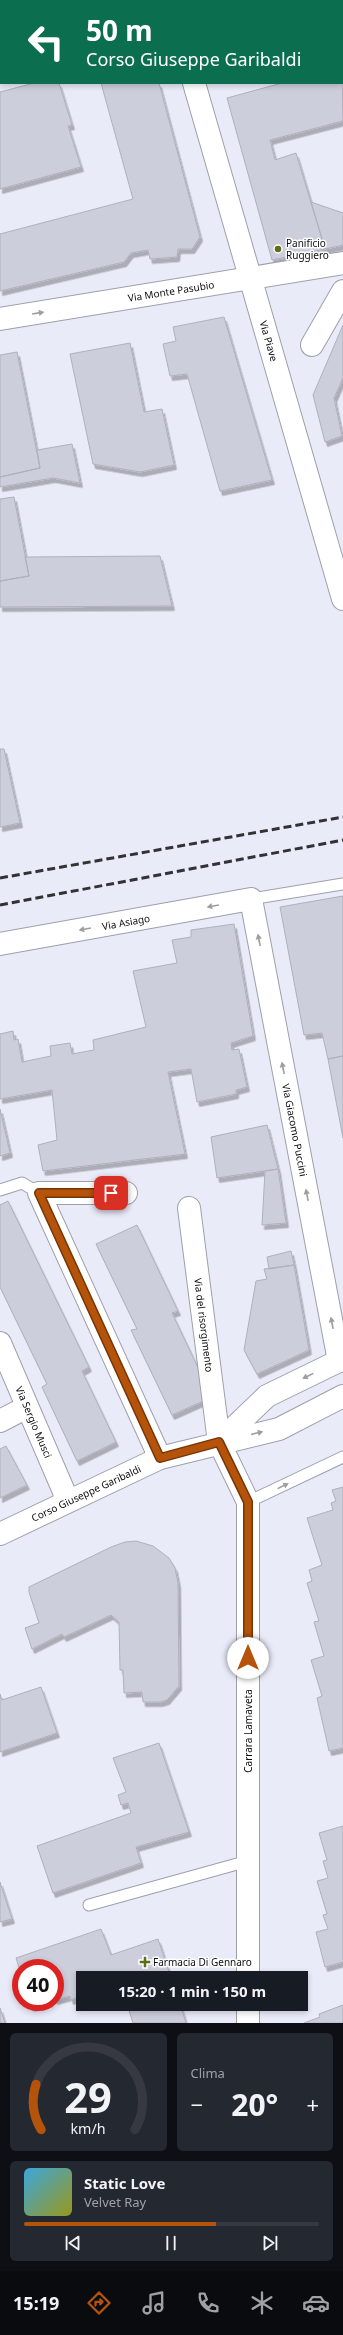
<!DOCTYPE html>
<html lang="it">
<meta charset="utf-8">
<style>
:root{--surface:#171b24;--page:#242831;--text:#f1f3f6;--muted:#9ea1a6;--line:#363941;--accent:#b45309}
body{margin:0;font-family:"Noto Sans",sans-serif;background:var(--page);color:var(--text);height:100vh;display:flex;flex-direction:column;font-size:15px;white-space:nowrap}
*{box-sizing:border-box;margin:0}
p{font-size:13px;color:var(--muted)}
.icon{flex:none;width:22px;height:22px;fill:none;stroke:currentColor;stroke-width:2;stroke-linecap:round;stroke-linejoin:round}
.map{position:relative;height:2023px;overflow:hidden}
.details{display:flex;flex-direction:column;gap:10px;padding:10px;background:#0d0f14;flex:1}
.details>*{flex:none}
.top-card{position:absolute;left:0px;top:0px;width:343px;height:84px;box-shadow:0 2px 6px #0003;background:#0b6e4f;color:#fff;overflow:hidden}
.speed{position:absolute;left:12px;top:1959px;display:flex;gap:8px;font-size:20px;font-weight:700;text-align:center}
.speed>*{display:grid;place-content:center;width:52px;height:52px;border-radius:50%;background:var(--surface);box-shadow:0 2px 6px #0003;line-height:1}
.speed .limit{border:6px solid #d22;background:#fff;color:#111}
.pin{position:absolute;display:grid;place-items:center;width:34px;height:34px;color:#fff;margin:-17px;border-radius:8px;box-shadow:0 2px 6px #0006}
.me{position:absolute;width:44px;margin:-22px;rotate:0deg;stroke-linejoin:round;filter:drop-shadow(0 0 3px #0008)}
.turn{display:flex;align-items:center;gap:14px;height:84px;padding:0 20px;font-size:18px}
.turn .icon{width:52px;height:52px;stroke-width:2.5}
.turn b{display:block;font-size:28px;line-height:34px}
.big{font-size:30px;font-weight:700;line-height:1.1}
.details .widget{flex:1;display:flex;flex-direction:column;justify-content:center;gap:6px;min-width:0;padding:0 14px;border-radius:6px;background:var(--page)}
.details .dial{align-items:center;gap:0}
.dial svg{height:104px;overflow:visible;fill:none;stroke:var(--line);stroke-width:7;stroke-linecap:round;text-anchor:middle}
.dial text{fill:var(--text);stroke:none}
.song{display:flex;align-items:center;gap:12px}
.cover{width:48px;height:48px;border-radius:6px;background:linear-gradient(135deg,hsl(200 70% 55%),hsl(60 70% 35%))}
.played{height:4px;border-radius:2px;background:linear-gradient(90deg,var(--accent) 65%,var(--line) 65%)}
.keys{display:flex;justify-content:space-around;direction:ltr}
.heat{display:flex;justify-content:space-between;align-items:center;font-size:22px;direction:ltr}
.details .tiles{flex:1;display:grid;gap:10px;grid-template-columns:1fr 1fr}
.widget:last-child{grid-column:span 2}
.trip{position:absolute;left:76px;top:1971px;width:232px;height:40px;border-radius:0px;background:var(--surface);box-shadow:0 2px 6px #0003;font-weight:700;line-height:40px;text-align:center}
.tab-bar{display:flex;height:64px;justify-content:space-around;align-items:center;background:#090b0e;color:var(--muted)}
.tab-bar .icon{width:28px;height:28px}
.tab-bar .current{color:var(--accent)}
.tab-bar b{font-size:18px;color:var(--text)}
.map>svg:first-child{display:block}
.building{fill:#cdcedc;stroke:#afb0be;filter:url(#shadow)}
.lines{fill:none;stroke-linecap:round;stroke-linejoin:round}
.lane-casing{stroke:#9e9fac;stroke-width:13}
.street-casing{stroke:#9e9fac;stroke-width:24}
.secondary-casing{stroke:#9e9fac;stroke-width:24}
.lane{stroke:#fff;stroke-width:11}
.street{stroke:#fff;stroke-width:22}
.secondary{stroke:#fff;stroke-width:22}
.rail{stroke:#313136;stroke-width:3;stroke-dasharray:8 4;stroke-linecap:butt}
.oneway{fill:#9e9e9f}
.route-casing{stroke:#753606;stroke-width:10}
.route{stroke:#b45309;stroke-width:7}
.poi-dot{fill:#5d6d19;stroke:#fff;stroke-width:1.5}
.labels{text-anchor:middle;stroke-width:3;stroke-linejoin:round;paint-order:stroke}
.poi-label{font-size:10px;fill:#0c0c10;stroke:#fff;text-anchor:start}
.street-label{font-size:10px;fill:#0c0c10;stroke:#fff}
</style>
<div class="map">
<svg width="343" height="2023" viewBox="0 0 343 2023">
<defs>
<filter id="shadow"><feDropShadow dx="2.5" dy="4.5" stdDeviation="0" flood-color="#0004"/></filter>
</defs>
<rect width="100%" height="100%" fill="#eaebf9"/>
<path class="building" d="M261,0H343V24L342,1H257Z
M342,67L343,121L270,140L275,160L296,153L325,249L272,260L227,98L282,83H342Z
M34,83H59L72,125L68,126L81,167L0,189V92Z
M101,83H159L200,237L192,249H178L177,257L150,259L148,250L131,253L124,262L0,291V234L133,199Z
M311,202L343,213V245L325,249Z
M224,317L272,480L220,491L187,374L170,376L163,344L176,341L173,327Z
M343,325V378L334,398L342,436L325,442L313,395Z
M130,343L144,412L162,409L174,465L140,472L93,464L70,354Z
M17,352L40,468L0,477V355Z
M72,444L80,483L53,478L0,487V477L40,468L37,450Z
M14,497L29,576L0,581V499Z
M160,556L172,606L0,607V581L29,576L25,557Z
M0,749H4L20,823L0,827Z
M343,896V1056L328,1059L322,1033L304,1035L280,907Z
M234,924L253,1036L231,1043L232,1050L239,1049L247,1087L236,1090V1094L197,1102L191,1069L168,1072L185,1154L43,1171L38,1145L57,1140L52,1090L0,1099V1034L13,1031L14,1040L18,1039L22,1062L51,1056L50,1046L70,1043L72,1054L94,1050L93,1040L146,1027L133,971L177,963L172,940L191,937V930Z
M343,1056V1138L328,1059Z
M0,1109L10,1153L0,1156Z
M267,1125L278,1169L217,1178L211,1137Z
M278,1169L286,1223L262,1225L265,1171Z
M8,1201L89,1367L82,1371L116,1442L77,1461L42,1387L47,1384L0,1287V1205Z
M137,1225L178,1311L172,1313L212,1397L172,1415L131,1330L137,1329L96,1244Z
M291,1251L294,1265L269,1269L267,1257Z
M294,1265L309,1350L257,1374L244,1350L256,1281L267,1279L264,1269Z
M6,1446L27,1485L0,1498V1449Z
M343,1487V1748L329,1751L317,1698L322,1696L311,1660L324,1656L314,1622L319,1621L307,1583L312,1581L309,1570L322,1565L307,1518L333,1510L331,1503L336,1501L332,1490Z
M136,1541L153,1546L169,1558L175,1568L178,1583L179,1686L167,1700L160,1702H143L142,1692L124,1693L123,1670H120L119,1622L111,1615L64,1637L62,1634L32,1649L25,1628L39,1623L29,1592V1587L111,1547L125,1542Z
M41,1687L57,1733L0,1752V1694L2,1700Z
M159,1743L189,1832L136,1847L141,1863L53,1893L37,1846L131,1813L128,1803L121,1805L118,1795L126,1792L113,1758Z
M343,1826V1962L325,1967L316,1932L328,1929L323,1915L327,1914L317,1881L328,1878L323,1861L327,1860L319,1833Z
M0,1882L12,1919L0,1922Z
M101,1929L111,1955L158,1939L171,1978H118L117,1976L83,1978V1989L79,1990L81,1996L71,2000L70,1996L55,2000V1968H21V1974L16,1958Z
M31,2002H50L32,2007Z
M127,2004H180L186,2023H133Z
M343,2005V2023H304L320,2017L319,2014Z
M0,2008L5,2023H0Z"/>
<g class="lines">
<g class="lane-casing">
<path id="lane" d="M251,899L343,884
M0,1190L22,1183L39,1193
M248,1502L343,1457
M89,1905L248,1861"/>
</g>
<g class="street-casing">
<path id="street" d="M342,42L343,41
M0,319L343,263
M312,345L343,291
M0,944L251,899L339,1361
M126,1193H39L160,1458
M189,1208L219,1442
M0,1343L68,1501
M0,1421L27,1407"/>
</g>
<g class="secondary-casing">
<path id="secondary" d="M153,1L157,0
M0,45H1
M194,83L343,599
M219,1442L248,1502V1978
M219,1442L267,1396L343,1359
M0,1534L160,1458L279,1429L343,1396
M248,2004V2023"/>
</g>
<use href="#lane" class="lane"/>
<use href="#street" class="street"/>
<use href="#secondary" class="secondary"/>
<path class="rail" d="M0,878L343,817
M0,905L343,840"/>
</g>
<defs><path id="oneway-solid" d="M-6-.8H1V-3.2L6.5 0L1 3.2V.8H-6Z"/></defs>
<g class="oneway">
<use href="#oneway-solid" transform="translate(38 313) rotate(-9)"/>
<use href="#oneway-solid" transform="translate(213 906) rotate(170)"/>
<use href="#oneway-solid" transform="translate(85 929) rotate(170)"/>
<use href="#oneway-solid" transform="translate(259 940) rotate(-101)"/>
<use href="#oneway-solid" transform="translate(283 1068) rotate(-101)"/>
<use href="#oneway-solid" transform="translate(307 1195) rotate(-101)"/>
<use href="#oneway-solid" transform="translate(332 1323) rotate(-101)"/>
<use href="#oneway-solid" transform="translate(308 1376) rotate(154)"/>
<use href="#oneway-solid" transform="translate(257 1433) rotate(-13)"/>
<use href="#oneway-solid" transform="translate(283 1486) rotate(-26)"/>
</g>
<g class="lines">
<g class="route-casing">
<path id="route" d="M111,1193H39L160,1458L219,1442L248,1502V1658"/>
</g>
<use href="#route" class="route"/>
</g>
<g class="poi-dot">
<circle cx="278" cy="249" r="4"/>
<path d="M143 1956h4v4h4v4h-4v4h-4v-4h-4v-4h4z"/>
</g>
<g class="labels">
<g class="poi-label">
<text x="286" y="247">Panificio<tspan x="286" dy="12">Ruggiero</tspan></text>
<text x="153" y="1966">Farmacia Di Gennaro</text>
</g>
<g class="street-label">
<text transform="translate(171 291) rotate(-9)" y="4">Via Monte Pasubio</text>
<text transform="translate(269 341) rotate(74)" y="4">Via Piave</text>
<text transform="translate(126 922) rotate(-10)" y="4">Via Asiago</text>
<text transform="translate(295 1130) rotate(79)" y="4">Via Giacomo Puccini</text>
<text transform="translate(204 1325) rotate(83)" y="4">Via del risorgimento</text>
<text transform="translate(34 1422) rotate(67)" y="4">Via Sergio Musci</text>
<text transform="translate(86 1493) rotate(-25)" y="4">Corso Giuseppe Garibaldi</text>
<text transform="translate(248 1731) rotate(-90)" y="4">Carrara Lamaveta</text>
</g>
</g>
</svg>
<div class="speed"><div class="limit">40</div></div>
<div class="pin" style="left:111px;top:1193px;background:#d93025"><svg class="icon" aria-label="arrive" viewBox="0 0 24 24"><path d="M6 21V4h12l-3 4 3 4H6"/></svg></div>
<svg class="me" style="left:248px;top:1658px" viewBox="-20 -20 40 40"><circle r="19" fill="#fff"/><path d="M0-13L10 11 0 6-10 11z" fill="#b45309"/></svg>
<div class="trip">15:20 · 1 min · 150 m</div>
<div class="top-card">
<div class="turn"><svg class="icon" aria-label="left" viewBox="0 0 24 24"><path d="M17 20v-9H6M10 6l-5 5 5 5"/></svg><div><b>50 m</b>Corso Giuseppe Garibaldi</div></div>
</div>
</div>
<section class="details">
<div class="tiles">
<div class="widget dial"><svg viewBox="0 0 100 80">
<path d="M14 69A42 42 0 1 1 86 69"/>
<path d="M14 69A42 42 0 0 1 10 34" stroke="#b45309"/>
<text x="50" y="56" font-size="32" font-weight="700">29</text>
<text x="50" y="72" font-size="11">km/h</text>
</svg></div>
<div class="widget"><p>Clima</p>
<div class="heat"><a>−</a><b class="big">20°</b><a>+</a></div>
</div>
<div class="widget">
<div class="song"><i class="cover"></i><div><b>Static Love</b><p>Velvet Ray</p></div></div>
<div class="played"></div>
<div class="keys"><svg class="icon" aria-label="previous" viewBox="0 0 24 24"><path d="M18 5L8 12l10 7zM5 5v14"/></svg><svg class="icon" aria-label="pause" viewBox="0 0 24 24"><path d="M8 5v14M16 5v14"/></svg><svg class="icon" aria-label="next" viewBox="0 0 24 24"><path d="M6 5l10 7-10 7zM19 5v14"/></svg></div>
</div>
</div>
</section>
<nav class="tab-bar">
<b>15:19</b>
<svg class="icon current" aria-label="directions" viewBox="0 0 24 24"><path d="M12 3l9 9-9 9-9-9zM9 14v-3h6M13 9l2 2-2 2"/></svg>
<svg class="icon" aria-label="music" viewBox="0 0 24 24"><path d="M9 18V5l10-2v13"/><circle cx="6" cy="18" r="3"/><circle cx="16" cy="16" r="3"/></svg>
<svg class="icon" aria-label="phone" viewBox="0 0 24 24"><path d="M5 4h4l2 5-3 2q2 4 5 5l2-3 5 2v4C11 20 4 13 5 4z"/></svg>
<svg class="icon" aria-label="climate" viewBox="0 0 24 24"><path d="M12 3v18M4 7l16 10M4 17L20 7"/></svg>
<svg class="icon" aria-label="car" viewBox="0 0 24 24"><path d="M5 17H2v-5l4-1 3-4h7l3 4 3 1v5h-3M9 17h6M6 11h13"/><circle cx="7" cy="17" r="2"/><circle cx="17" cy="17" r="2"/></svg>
</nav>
